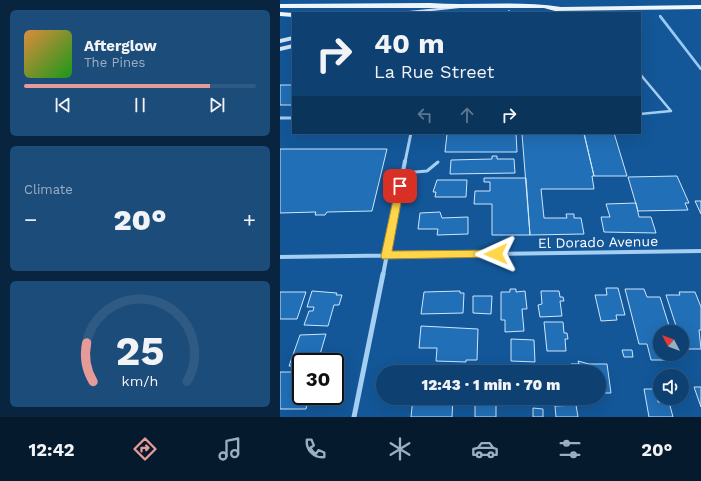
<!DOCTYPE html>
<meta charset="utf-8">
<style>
:root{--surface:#0e4172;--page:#1c4c7a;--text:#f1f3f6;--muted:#9bafc4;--line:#2e5a84;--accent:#e69b98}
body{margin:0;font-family:"Work Sans",sans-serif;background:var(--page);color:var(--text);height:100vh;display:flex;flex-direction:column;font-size:15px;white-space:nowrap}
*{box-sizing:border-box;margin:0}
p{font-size:13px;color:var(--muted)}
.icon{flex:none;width:22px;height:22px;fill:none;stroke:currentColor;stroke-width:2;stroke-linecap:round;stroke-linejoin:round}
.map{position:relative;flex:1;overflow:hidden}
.side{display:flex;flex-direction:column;gap:10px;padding:10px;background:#08243f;width:280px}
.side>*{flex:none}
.hud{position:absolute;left:12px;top:12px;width:349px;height:122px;border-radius:0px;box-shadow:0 4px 16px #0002,0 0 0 1px var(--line);background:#0e4172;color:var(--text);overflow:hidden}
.needle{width:26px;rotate:311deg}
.fabs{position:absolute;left:373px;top:325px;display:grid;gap:8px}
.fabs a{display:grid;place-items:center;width:36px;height:36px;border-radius:50%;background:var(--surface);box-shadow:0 4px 16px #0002,0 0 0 1px var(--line);font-size:20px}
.speed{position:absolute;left:12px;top:353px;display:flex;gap:8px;font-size:20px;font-weight:700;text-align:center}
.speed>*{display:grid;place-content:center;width:52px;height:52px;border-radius:50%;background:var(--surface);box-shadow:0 4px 16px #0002,0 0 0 1px var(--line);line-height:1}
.speed .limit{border:2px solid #111;border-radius:6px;background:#fff;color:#111}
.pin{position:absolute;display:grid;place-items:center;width:34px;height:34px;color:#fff;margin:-17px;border-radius:8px;box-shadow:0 2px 6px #0006}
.me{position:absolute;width:44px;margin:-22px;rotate:269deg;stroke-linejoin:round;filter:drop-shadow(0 0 3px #0008)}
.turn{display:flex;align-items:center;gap:14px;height:84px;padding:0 16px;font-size:18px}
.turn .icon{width:52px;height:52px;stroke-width:2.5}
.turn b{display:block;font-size:28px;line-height:34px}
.lanes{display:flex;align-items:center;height:38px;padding:0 16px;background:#0003;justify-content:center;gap:20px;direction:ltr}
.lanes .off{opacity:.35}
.big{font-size:30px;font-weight:800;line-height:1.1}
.side .card{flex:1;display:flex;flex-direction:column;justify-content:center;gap:6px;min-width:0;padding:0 14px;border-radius:6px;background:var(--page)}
.side .dial{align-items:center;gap:0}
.dial svg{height:104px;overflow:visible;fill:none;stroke:var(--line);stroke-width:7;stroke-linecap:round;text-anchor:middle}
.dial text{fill:var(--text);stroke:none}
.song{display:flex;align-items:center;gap:12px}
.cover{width:48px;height:48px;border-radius:6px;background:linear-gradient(135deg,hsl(30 70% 55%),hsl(120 70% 35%))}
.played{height:4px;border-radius:2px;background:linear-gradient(90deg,var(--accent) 80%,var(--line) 80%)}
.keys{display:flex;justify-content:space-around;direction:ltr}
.heat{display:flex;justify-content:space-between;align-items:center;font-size:22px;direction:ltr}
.trip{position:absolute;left:96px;top:365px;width:230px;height:40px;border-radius:20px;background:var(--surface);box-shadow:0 4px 16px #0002,0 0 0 1px var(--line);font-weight:800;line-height:40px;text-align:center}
.tabs{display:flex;height:64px;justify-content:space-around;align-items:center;background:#061a2e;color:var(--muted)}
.tabs .icon{width:28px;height:28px}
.tabs .current{color:var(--accent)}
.tabs b{font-size:18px;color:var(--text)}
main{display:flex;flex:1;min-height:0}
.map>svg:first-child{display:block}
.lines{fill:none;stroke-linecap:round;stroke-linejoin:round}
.stream{fill:#97caf6;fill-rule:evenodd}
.building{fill:#216fb7;stroke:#cde6fd}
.service-far2{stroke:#a5cef3;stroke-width:2}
.service-far1{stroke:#a5cef3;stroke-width:2.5}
.service{stroke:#a5cef3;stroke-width:3}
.minor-far2{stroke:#a5cef3;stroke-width:3}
.minor-far1{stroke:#a5cef3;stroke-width:4}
.minor{stroke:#a5cef3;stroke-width:5}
.secondary{fill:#d4e9fd;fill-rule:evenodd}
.primary{fill:#f1f7ff;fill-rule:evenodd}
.route{fill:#ffd54a;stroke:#a68a30}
.labels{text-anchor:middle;stroke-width:4;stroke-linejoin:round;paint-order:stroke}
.street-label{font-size:14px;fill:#fff;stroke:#135798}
</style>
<main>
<section class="side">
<div class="card">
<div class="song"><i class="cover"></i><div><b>Afterglow</b><p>The Pines</p></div></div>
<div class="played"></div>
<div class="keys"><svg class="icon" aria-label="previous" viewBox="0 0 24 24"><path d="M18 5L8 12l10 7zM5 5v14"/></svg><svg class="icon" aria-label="pause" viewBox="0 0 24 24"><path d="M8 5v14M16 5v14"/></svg><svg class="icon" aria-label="next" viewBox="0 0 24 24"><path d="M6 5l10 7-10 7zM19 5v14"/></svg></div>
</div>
<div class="card"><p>Climate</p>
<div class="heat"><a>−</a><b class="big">20°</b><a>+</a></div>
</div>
<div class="card dial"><svg viewBox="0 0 100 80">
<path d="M14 69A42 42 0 1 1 86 69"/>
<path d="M14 69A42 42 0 0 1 9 39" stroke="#e69b98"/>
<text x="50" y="56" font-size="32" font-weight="700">25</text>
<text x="50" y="72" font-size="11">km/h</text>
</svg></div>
</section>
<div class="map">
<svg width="421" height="417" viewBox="0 0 421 417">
<rect width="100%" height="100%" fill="#135798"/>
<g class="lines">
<path class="stream" d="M379,15H381L421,67V70H420L379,17Z"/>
</g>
<path class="building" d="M0,85H13V105H0Z
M236,133L237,152H165L167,134Z
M304,133H334L347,176H314Z
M242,134H304L314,176H312L314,189H261L264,218H287L286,214H294V218H301L304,234L250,235Z
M0,149H107L92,211L47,212L45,215H35L36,212L0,213Z
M212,156H217V159H234L235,173L170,174L171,160L212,159Z
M397,176L409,203H405L408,210L358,211L348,177Z
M204,178H246L250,235H212V204H194L195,191H210V182H204Z
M157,180H187L186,197H155L156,192H153Z
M415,201H421V214Z
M356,203L359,217H371L376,233L324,232L321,217H330L326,204Z
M160,212L162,218L188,217V234L157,235L158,229H138L140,213Z
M326,288H338L345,315H336L337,320L321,321L315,295H327Z
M230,289H236V292L245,291L247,309H242L244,331L225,332V320H221V292H230Z
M345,289H364L367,297H380L391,332H380V354H390L392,360H371L367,344H359Z
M32,291L57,293L56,295H62L59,305H54L48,326L24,325L29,311H33L34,307H27Z
M180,291V293H184L183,313L141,314L144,292Z
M261,291H279L280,297H283L284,301H280L282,316L260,317L258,305L262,304Z
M0,292H26L17,319H0Z
M399,292H415L421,307V330H419L421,349H403L402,332H398L386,295H400Z
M193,296H212L211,314L193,313Z
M264,322H283L284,333H287L288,339H285L286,351H267Z
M141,326L198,329L197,360H186V362L156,361L157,348H139Z
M46,334L38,361L21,362L20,366H9L20,335Z
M231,339L254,340L255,362L231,361Z
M342,350H352L353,357H344Z
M298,361L309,364L311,372H292L291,364H299Z
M309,364H327L331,393H319V372H311Z
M233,367H256L257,371L260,372H233Z
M263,367H272V372H264Z
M21,369V396H29L26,409H0V372H20Z
M414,387H421V407Z
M364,389H376L378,402H389L393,417H369Z
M130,398H173L172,417H131L133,398Z
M177,398H216V417H195V399Z
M296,405L298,417H276L275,406Z
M253,408L263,409V417H253Z"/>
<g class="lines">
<path class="service-far2" d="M229,11V13"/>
<path class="service-far1" d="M360,74L391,111L360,114"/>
<path class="service" d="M123,173L147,171L158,162"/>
<path class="minor-far2" d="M0,118H13
M125,162L131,133"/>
<path class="minor-far1" d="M0,257L421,251
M103,275L125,161"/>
<path class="minor" d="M74,417L103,274"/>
<path class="secondary" d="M178,6H180V8L133,13H117L119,12Z
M13,36V40L0,43V39Z
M13,44V48L0,51V47Z"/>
<path class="primary" d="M150,3C193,6 239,0 281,7L421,5V9L275,11L264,8H0V4Z
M0,12L13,13V17L0,16Z"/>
</g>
<path class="route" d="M120,183L124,186L112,251L216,250L221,254L220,257L102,259L101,256L116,186Z"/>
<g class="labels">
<g class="street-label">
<text transform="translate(318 242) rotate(-1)" y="5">El Dorado Avenue</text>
</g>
</g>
</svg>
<div class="fabs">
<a><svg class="needle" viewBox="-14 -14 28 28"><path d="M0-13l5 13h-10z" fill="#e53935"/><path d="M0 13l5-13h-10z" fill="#9bafc4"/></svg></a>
<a><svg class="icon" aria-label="sound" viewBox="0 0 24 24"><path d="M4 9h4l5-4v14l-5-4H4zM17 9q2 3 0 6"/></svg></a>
</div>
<div class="speed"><div class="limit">30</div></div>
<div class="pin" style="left:120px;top:186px;background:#d93025"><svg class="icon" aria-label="arrive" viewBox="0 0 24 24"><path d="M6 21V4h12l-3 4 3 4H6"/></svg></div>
<svg class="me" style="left:216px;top:254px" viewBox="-20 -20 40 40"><path d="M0-17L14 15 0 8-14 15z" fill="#ffd54a" stroke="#fff" stroke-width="4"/></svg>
<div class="trip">12:43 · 1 min · 70 m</div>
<div class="hud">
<div class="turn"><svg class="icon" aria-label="right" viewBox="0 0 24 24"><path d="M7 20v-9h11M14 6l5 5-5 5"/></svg><div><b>40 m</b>La Rue Street</div></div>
<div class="lanes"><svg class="icon off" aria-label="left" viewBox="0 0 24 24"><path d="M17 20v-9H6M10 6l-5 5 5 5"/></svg><svg class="icon off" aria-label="ahead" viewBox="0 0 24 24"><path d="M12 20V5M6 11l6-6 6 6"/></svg><svg class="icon" aria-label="right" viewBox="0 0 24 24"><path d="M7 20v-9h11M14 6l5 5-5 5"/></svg></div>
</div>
</div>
</main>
<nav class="tabs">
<b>12:42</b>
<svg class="icon current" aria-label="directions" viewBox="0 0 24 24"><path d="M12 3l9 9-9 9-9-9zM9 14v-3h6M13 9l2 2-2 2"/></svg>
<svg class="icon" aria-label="music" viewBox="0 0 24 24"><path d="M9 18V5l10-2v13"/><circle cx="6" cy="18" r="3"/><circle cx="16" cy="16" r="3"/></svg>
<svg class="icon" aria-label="phone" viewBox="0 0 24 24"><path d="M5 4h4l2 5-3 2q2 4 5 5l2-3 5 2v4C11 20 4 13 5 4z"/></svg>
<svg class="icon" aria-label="climate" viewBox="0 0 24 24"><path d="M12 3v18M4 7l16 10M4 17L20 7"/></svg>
<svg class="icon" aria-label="car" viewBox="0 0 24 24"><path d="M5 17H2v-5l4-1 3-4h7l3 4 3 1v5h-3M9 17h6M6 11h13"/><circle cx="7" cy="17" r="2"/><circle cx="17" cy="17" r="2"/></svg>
<svg class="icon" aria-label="filters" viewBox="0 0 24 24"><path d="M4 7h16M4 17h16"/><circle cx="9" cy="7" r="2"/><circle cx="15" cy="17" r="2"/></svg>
<b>20°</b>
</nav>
